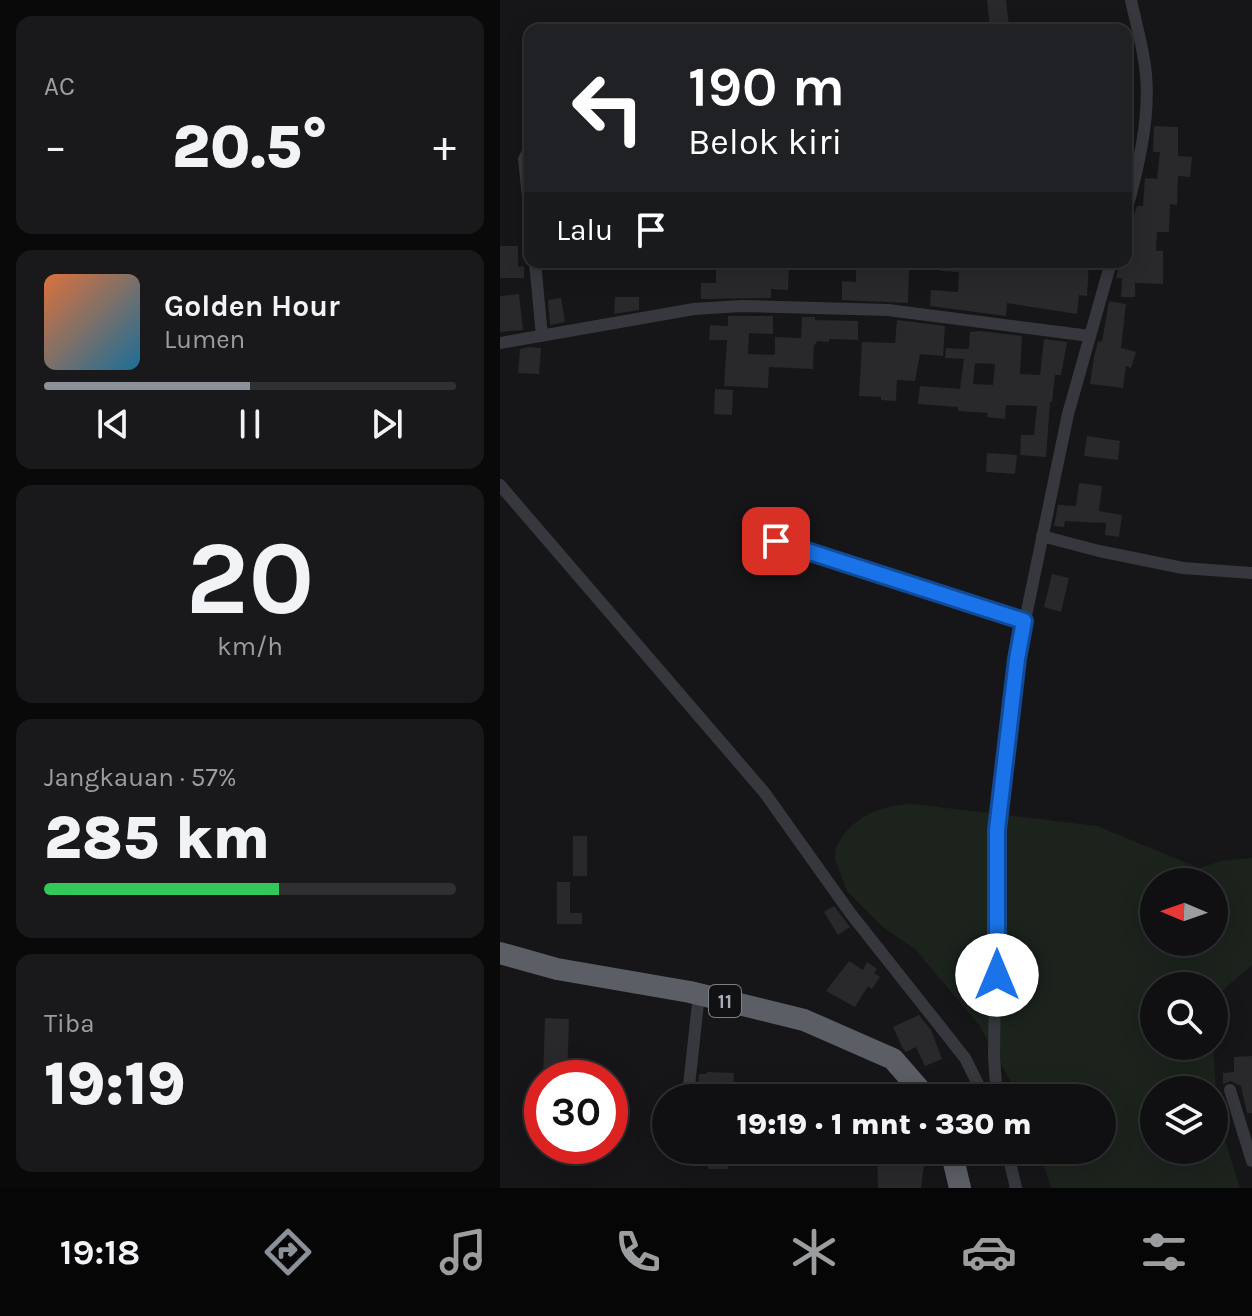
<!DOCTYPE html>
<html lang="id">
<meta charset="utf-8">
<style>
:root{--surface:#101012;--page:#19191b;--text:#f1f3f6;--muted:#9c9d9f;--line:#303032;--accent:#8c9099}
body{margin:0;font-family:Karla,sans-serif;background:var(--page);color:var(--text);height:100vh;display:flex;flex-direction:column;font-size:30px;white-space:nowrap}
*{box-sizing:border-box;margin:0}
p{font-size:26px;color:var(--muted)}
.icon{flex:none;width:44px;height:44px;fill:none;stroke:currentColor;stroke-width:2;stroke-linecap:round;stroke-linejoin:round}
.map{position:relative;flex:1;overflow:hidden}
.drawer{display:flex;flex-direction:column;gap:16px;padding:16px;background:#09090a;width:500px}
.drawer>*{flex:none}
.hud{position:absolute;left:24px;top:24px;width:608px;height:244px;border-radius:16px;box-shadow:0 4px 20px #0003,0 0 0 2px var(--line);background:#202124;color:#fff;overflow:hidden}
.needle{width:52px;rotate:272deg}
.buttons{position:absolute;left:640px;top:868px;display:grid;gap:16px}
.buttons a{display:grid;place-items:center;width:88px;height:88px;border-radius:50%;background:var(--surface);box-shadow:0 4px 20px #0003,0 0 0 2px var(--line);font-size:40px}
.speed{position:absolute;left:24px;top:1060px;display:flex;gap:16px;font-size:40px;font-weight:700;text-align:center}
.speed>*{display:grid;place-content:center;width:104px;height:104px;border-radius:50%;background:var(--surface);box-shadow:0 4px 20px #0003,0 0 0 2px var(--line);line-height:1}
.speed .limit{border:12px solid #d22;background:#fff;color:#111}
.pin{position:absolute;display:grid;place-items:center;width:68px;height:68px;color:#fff;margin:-34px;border-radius:16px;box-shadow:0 4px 12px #0006}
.me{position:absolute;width:88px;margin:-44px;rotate:0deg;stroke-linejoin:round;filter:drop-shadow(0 0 6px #0008)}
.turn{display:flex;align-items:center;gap:28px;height:168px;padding:0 32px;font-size:36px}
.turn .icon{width:104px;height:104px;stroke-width:2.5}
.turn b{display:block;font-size:56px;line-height:68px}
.then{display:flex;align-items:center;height:76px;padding:0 32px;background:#0003;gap:16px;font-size:30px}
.big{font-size:60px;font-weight:800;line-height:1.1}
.drawer .tile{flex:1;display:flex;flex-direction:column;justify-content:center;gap:12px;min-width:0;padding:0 28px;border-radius:16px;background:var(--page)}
.drawer .dial{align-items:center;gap:0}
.dial b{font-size:104px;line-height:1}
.song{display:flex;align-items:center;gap:24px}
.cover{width:96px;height:96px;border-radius:12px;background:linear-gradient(135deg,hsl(20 70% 55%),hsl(200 70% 35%))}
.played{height:8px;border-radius:4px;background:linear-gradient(90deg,var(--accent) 50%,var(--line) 50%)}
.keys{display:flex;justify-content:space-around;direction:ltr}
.heat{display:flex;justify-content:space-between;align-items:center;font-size:44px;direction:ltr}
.charge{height:12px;border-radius:6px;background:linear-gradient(90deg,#34c759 57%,var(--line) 0)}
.trip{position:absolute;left:152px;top:1084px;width:464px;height:80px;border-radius:40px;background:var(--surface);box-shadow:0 4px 20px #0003,0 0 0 2px var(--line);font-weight:800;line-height:80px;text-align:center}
.menu{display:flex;height:128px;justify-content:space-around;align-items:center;background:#060607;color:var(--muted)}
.menu .icon{width:56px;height:56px}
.menu .current{color:var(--accent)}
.menu b{font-size:36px;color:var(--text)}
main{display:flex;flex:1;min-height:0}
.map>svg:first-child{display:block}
.green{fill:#1c231d;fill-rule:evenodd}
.building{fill:#29292c;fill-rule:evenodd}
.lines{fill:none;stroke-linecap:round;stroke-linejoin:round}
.minor{stroke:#37383d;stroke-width:12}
.trunk{stroke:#5b5e65;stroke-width:22}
.route-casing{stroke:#114b97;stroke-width:20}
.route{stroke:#1a73e8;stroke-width:14}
.labels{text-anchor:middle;stroke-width:8;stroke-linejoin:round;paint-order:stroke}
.shield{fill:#111113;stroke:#7b7e86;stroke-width:2}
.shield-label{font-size:20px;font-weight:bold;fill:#a8adb8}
</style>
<main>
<section class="drawer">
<div class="tile"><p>AC</p>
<div class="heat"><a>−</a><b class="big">20.5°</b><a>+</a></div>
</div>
<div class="tile">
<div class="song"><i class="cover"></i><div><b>Golden Hour</b><p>Lumen</p></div></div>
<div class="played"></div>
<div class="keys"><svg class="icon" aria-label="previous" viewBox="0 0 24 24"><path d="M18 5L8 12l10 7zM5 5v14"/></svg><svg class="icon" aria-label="pause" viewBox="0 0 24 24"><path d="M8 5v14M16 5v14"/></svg><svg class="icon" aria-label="next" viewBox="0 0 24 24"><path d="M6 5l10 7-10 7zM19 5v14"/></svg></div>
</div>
<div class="tile dial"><b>20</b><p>km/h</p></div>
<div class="tile"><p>Jangkauan · 57%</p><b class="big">285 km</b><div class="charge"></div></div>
<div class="tile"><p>Tiba</p><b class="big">19:19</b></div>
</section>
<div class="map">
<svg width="752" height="1188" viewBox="0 0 752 1188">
<rect width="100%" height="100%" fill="#161618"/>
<path class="green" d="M413,804L597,826L699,868L721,861L752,858V965L725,988L714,1002V986H654V1046H713L718,1118L740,1188H551L539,1150H602V1098H520L479,1025L415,949L383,927L347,891L335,859L336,848C350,817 380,805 413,804ZM654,882H714V942H654ZM654,1090H714V1150H654Z"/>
<path class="building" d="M487,0H506L509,26L490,28Z
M654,126L678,127V156L692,157L690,177L678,176L677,205L670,204L669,232H657L656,251H663V284L635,283V297H621L622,278H616L620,262L626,263V221L633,218L637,206H643L645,178L657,179L660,152H653Z
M0,246H18V267L24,266V278H0Z
M233,262H289L288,290L271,289V298L201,299V283H216V268H232Z
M356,262H386L385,269L409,270L408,303L342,300V281L356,282Z
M441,262H589L587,296L579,295L577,314L507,303L506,316L430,306L431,290L458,292L459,272L440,271Z
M19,294L23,330L0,332V296Z
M115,297H139V310L114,314Z
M61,298L65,322L50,325L48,300Z
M609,301L626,304L621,348L636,352L631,368L626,366L623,388L590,384L594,357L598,341L602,342Z
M228,316H273V334L249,333L248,354L272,355L275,354V337L301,338L302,317H315V320L358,321V340L329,339V342L317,341L316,345L314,344L313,369L269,367L268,388L224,386L227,340H209L210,325L228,326Z
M397,320L445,326L443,356L420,354L415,381L397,380L396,401L381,400V397L359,396L362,342L395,343Z
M480,331L522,336L520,374L540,375L544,339L567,342L561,375H555L552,402H550L546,457L520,455L521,435H534L537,406L506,405L505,419L487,417L488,413L458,411V407L418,404L420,386L460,389L464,359L445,358L446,348L466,349L469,348L470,332ZM475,363L495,364L493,385L473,384Z
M29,347L41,348L39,374L18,373L20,349Z
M215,389L233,390L232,415L214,414Z
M587,436L620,441L618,460L584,456Z
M487,453L517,455L515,474L486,472Z
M579,483L602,486L599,511L622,515L619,537L605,535L606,523L565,521L564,527L554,526L558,505L576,506Z
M552,574L569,578L561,612L544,607Z
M73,836H87V876H73Z
M57,882H70V913H82V924H57Z
M334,906L350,927L338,935L324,912Z
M349,961L363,970L367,962L377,969L374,973L380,977L372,989L368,986L355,1007L326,991Z
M419,1015L431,1030L442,1059L425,1066L416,1047L406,1052L403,1049L393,1027Z
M45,1018L69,1019L67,1078H43Z
M752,1056V1113H747L741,1086L731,1081L723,1084V1073L734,1072V1057Z
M207,1072L234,1073L233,1097L197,1094L199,1074H207Z
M208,1150H229L228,1169H208Z
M377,1150H394L393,1155L425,1156L421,1188H378Z"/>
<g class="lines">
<path class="minor" d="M30,148L24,159L30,216
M626,212C638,169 650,119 646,75C644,50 636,24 631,0
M35,262L42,336
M0,343L194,309L242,306L388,310L590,336
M0,485L264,792L351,914L465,1058L485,1098
M542,536L599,551L683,568L752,573
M276,541L524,621
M730,1090L752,1161
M188,1095L199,994
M497,1098L494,1057L497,830L517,659L568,414L611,262
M507,1150L516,1188"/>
<path class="trunk" d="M0,953L57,969L190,992L304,1020L393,1059L427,1098
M451,1150L460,1188"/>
</g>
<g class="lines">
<g class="route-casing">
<path id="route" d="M276,541L524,621L517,659L497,830V975"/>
</g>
<use href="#route" class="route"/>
</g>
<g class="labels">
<rect class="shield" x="209" y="985" width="32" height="32" rx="6"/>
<g class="shield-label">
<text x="225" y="1008">11</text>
</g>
</g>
</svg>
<div class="buttons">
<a><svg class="needle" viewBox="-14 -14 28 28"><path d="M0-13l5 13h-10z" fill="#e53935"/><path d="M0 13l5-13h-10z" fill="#9c9d9f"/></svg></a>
<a><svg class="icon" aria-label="search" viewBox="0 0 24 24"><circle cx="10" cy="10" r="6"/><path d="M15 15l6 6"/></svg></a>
<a><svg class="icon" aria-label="layers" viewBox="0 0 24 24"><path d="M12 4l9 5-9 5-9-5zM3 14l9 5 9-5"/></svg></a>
</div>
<div class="speed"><div class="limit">30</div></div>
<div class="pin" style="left:276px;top:541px;background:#d93025"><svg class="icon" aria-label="arrive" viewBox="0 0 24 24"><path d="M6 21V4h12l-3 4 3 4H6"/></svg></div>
<svg class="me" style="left:497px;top:975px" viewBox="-20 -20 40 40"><circle r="19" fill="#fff"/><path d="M0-13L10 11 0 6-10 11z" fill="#1a73e8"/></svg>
<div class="trip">19:19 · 1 mnt · 330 m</div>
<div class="hud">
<div class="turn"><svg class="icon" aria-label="left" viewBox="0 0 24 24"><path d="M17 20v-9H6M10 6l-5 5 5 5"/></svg><div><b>190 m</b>Belok kiri</div></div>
<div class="then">Lalu<svg class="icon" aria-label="arrive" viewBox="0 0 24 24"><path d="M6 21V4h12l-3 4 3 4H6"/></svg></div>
</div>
</div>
</main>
<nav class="menu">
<b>19:18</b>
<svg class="icon current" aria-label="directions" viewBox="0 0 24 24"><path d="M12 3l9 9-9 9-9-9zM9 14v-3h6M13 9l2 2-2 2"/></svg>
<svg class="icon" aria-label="music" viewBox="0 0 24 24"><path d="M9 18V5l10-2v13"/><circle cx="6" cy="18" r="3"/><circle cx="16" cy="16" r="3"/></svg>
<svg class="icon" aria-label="phone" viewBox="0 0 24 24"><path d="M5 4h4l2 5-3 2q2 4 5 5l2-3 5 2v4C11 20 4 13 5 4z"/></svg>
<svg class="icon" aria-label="climate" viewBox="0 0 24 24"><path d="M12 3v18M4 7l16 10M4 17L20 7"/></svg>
<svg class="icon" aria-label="car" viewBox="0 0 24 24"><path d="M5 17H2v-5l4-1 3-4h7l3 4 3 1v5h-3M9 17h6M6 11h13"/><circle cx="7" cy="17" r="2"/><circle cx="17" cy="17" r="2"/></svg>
<svg class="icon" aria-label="filters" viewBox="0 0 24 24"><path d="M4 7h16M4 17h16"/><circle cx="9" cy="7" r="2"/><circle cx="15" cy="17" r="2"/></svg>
</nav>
